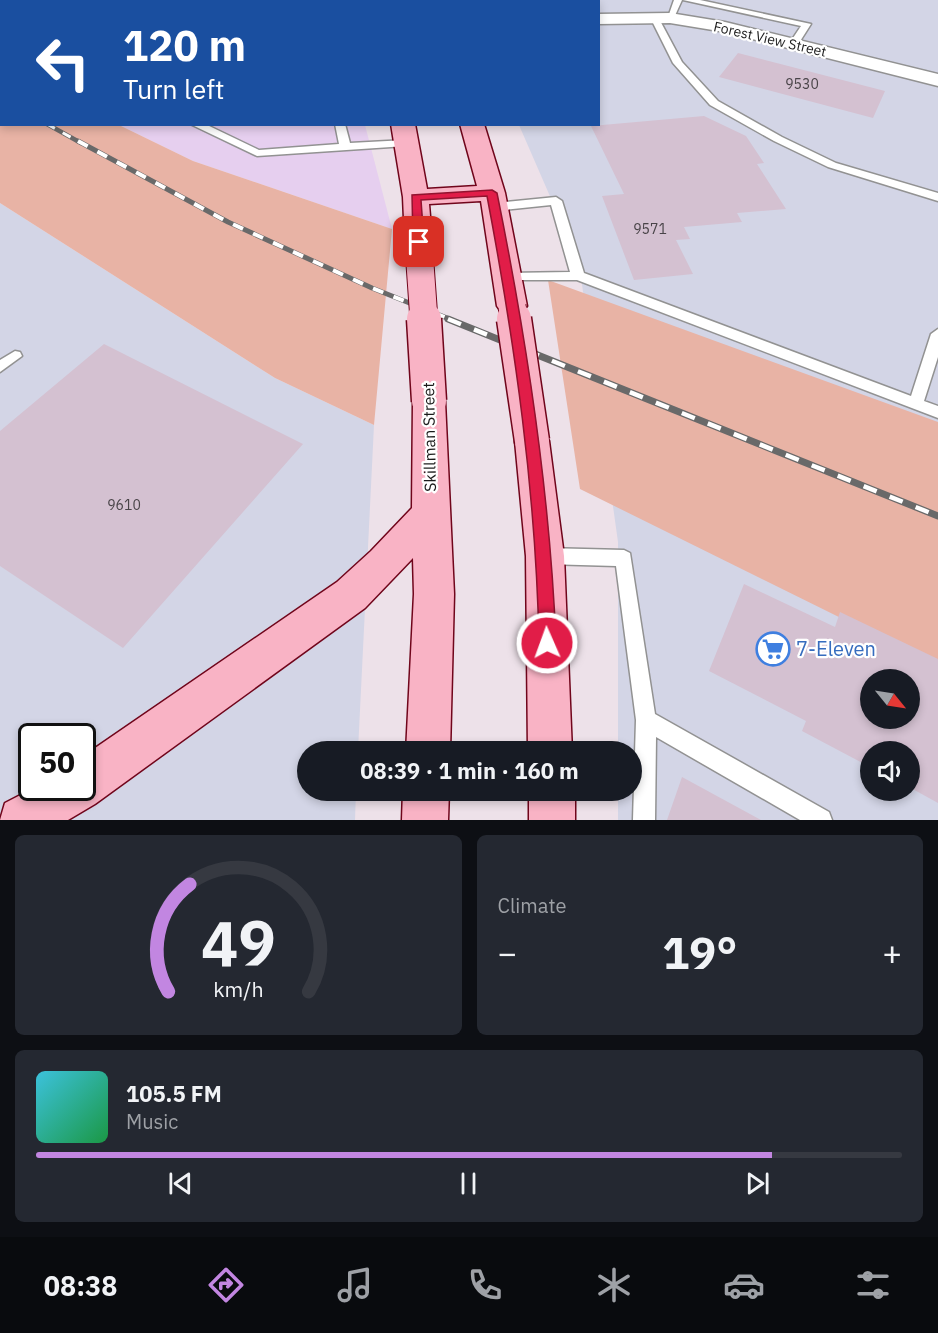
<!DOCTYPE html>
<meta charset="utf-8">
<style>
:root{--surface:#171b24;--page:#242831;--text:#f1f3f6;--muted:#9ea1a6;--line:#363941;--accent:#c286e1}
body{margin:0;font-family:"IBM Plex Sans",sans-serif;background:var(--page);color:var(--text);height:100vh;display:flex;flex-direction:column;font-size:22px;white-space:nowrap}
*{box-sizing:border-box;margin:0}
p{font-size:20px;color:var(--muted)}
.icon{flex:none;width:33px;height:33px;fill:none;stroke:currentColor;stroke-width:2;stroke-linecap:round;stroke-linejoin:round}
.map{position:relative;height:820px;overflow:hidden}
.drawer{display:flex;flex-direction:column;gap:15px;padding:15px;background:#0d0f14;flex:1}
.drawer>*{flex:none}
.top-card{position:absolute;left:0px;top:0px;width:600px;height:126px;box-shadow:0 3px 9px #0003;background:#1a4fa0;color:#fff;overflow:hidden}
.needle{width:39px;rotate:120deg}
.fabs{position:absolute;left:860px;top:669px;display:grid;gap:12px}
.fabs a{display:grid;place-items:center;width:60px;height:60px;border-radius:50%;background:var(--surface);box-shadow:0 3px 9px #0003;font-size:30px}
.speed{position:absolute;left:18px;top:723px;display:flex;gap:12px;font-size:30px;font-weight:700;text-align:center}
.speed>*{display:grid;place-content:center;width:78px;height:78px;border-radius:50%;background:var(--surface);box-shadow:0 3px 9px #0003;line-height:1}
.speed .limit{border:3px solid #111;border-radius:9px;background:#fff;color:#111}
.pin{position:absolute;display:grid;place-items:center;width:51px;height:51px;color:#fff;margin:-26px;border-radius:12px;box-shadow:0 3px 9px #0006}
.me{position:absolute;width:66px;margin:-33px;rotate:358deg;stroke-linejoin:round;filter:drop-shadow(0 0 4px #0008)}
.turn{display:flex;align-items:center;gap:21px;height:126px;padding:0 24px;font-size:27px}
.turn .icon{width:78px;height:78px;stroke-width:2.5}
.turn b{display:block;font-size:42px;line-height:51px}
.big{font-size:45px;font-weight:800;line-height:1.1}
.drawer .tile{flex:1;display:flex;flex-direction:column;justify-content:center;gap:9px;min-width:0;padding:0 21px;border-radius:9px;background:var(--page)}
.drawer .dial{align-items:center;gap:0}
.dial svg{height:156px;overflow:visible;fill:none;stroke:var(--line);stroke-width:7;stroke-linecap:round;text-anchor:middle}
.dial text{fill:var(--text);stroke:none}
.song{display:flex;align-items:center;gap:18px}
.cover{width:72px;height:72px;border-radius:9px;background:linear-gradient(135deg,hsl(190 70% 55%),hsl(140 70% 35%))}
.played{height:6px;border-radius:3px;background:linear-gradient(90deg,var(--accent) 85%,var(--line) 85%)}
.keys{display:flex;justify-content:space-around;direction:ltr}
.heat{display:flex;justify-content:space-between;align-items:center;font-size:33px;direction:ltr}
.drawer .tiles{flex:1;display:grid;gap:15px;grid-template-columns:1fr 1fr}
.tile:last-child{grid-column:span 2}
.trip{position:absolute;left:297px;top:741px;width:345px;height:60px;border-radius:30px;background:var(--surface);box-shadow:0 3px 9px #0003;font-weight:800;line-height:60px;text-align:center}
.tab-bar{display:flex;height:96px;justify-content:space-around;align-items:center;background:#090b0e;color:var(--muted)}
.tab-bar .icon{width:42px;height:42px}
.tab-bar .selected{color:var(--accent)}
.tab-bar b{font-size:27px;color:var(--text)}
.map>svg:first-child{display:block}
.commercial{fill:#e6cfef}
.industrial{fill:#d3d5e6;fill-rule:evenodd}
.grass{fill:#e8b3a5}
.building{fill:#d4c1d1;fill-rule:evenodd}
.lines{fill:none;stroke-linecap:round;stroke-linejoin:round}
.lane-casing{stroke:#929292;stroke-width:3}
.street-casing{stroke:#929292;stroke-width:3}
.secondary-casing{stroke:#70051b;stroke-width:3}
.lane{fill:#fff;fill-rule:evenodd}
.street{fill:#fff;fill-rule:evenodd}
.secondary{fill:#f9b3c5;fill-rule:evenodd}
.rail-far2-casing{stroke:#696969;stroke-width:4.5}
.rail-far1-casing{stroke:#696969;stroke-width:5}
.rail-casing{stroke:#696969;stroke-width:7}
.rail-far2{stroke:#fff;stroke-width:3;stroke-dasharray:9;stroke-linecap:butt}
.rail-far1{stroke:#fff;stroke-width:4;stroke-dasharray:11;stroke-linecap:butt}
.rail{stroke:#fff;stroke-width:4.5;stroke-dasharray:14;stroke-linecap:butt}
.secondary-bridge-far1-casing{stroke:#70051b;stroke-width:29;stroke-linecap:butt}
.secondary-bridge-casing{stroke:#70051b;stroke-width:37;stroke-linecap:butt}
.secondary-bridge-far1{stroke:#f9b3c5;stroke-width:27}
.secondary-bridge{stroke:#f9b3c5;stroke-width:34}
.route{fill:#e11d48;stroke:#92132f;stroke-width:1.5}
.labels{text-anchor:middle;stroke-width:4.5;stroke-linejoin:round;paint-order:stroke}
.far-street-label{font-size:14px;fill:#1b1b1b;stroke:#fff}
.number-label{font-size:14px;fill:#494448}
.street-label{font-size:16px;fill:#1b1b1b;stroke:#fff}
.near-shop-label{font-size:20px;fill:#366cbe;stroke:#fff;text-anchor:start}
</style>
<div class="map">
<svg width="938" height="820" viewBox="0 0 938 820">
<rect width="100%" height="100%" fill="#ede1e9"/>
<path class="commercial" d="M0,0H333V1L2,2L1,64Z
M119,125H365L392,229L193,161Z"/>
<path class="industrial" d="M457,0H938V820H618V791L632,790V752L618,751V542L579,263L519,125L598,124V2ZM870,680H909V718H870ZM870,752H909V790H870Z
M0,203L275,378L374,425L358,751L308,752V790L356,791L355,820H0ZM32,736H82V788H32Z"/>
<path class="grass" d="M0,63L2,124L119,125L193,161L392,229L374,425L275,378L0,203Z
M548,280L938,422V666L580,489Z"/>
<path class="building" d="M738,53L885,91L873,118L719,77Z
M704,116L746,136L764,163L757,164L786,209L737,213L742,222L684,227L690,239L676,240L693,274L634,280L602,196L624,194L591,126Z
M104,344L303,444L123,648L0,566V431Z
M744,584L835,627L840,612L938,659V803L909,787V752H870V767L802,731L806,721L709,671ZM870,680H909V718H870Z
M682,777L761,820H667Z"/>
<g class="lines">
<g class="lane-casing">
<path id="lane" d="M45,0H55L44,2Z
M313,0H321V2H313Z
M474,0H482L483,2H474Z
M674,0H682L673,20H667Z
M683,0H700L811,24L797,46L794,47L789,44L801,26Z
M651,15H657L682,62L718,101L782,137L836,163L938,193V201L828,167L774,141L710,105L673,63L650,17Z
M0,25L2,26V32L0,31Z
M190,124H205L259,150L339,144L335,124H345L350,143L406,140L411,143L406,146L257,156Z
M556,197L562,201L584,273L911,396L931,334L938,329V357L924,401L938,406V418L577,280H503L502,277L508,273L570,272L551,205L495,211L489,207L495,203Z
M15,351L20,352L22,356L0,372V360Z
M545,548L624,550L630,553L655,714L829,812L832,820H800L656,737L655,820H633L636,720L616,566L545,564L539,561L536,556L539,551Z"/>
</g>
<g class="street-casing">
<path id="street" d="M670,13L725,22L938,74V86L725,32L670,23L598,24V14Z"/>
</g>
<g class="secondary-casing">
<path id="secondary" d="M356,0H376V2H356Z
M409,0H429V2H410Z
M391,124H415L427,189L477,186L460,124H484L505,193L527,306L522,313L512,316L502,313L497,306L481,201L429,204L434,264L430,271L420,273L410,271L406,264L403,197Z
M429,388L441,392L445,401L454,594L450,752H406L414,594L413,558L365,608L95,804L68,820H0L5,803L34,788H82V757L337,582L371,551L412,508L413,401L417,392Z
M532,427L544,431L549,441L564,556L572,752H528L526,556L515,441L520,431Z
M403,790H449L448,820H402Z
M529,790H575V820H529Z"/>
</g>
<use href="#lane" class="lane"/>
<use href="#street" class="street"/>
<use href="#secondary" class="secondary"/>
<g class="rail-far2-casing">
<path id="rail-far2" d="M47,124L81,143"/>
</g>
<g class="rail-far1-casing">
<path id="rail-far1" d="M78,141L228,222L372,288L452,320"/>
</g>
<g class="rail-casing">
<path id="rail" d="M448,319L938,516"/>
</g>
<use href="#rail-far2" class="rail-far2"/>
<use href="#rail-far1" class="rail-far1"/>
<use href="#rail" class="rail"/>
<g class="secondary-bridge-far1-casing">
<path id="secondary-bridge-far1" d="M420,264L424,320
M512,306L514,320"/>
</g>
<g class="secondary-bridge-casing">
<path id="secondary-bridge" d="M424,319L429,401
M514,319L532,441"/>
</g>
<use href="#secondary-bridge-far1" class="secondary-bridge-far1"/>
<use href="#secondary-bridge" class="secondary-bridge"/>
</g>
<path class="route" d="M492,190L497,193C527,341 550,491 556,643L553,649L547,651L541,649L539,643C536,493 515,344 487,196L421,200L424,242L419,246L413,242L412,195Z"/>
<defs>
<g id="supermarket-ring" transform="scale(1.725)"><circle r="9.5" fill="#fff" stroke="#3f7fe0" stroke-width="1.5"/><path d="M-6-5.5h2.5l.6 2H6L4.5 2H-2.5L-4.4-4H-6ZM-1.5 3.2a1.3 1.3 0 1 0 .1 0ZM3 3.2a1.3 1.3 0 1 0 .1 0Z" fill="#3f7fe0"/></g>
</defs>
<g fill-rule="evenodd">
<use href="#supermarket-ring" x="773" y="649"/>
</g>
<g class="labels">
<g class="far-street-label">
<text transform="translate(770 39) rotate(13)" y="5">Forest View Street</text>
</g>
<g class="number-label">
<text x="802" y="89">9530</text>
<text x="650" y="234">9571</text>
<text x="124" y="510">9610</text>
</g>
<g class="street-label">
<text transform="translate(429 437) rotate(-91)" y="6">Skillman Street</text>
</g>
<g class="near-shop-label">
<text x="796" y="656">7-Eleven</text>
</g>
</g>
</svg>
<div class="fabs">
<a><svg class="needle" viewBox="-14 -14 28 28"><path d="M0-13l5 13h-10z" fill="#e53935"/><path d="M0 13l5-13h-10z" fill="#9ea1a6"/></svg></a>
<a><svg class="icon" aria-label="sound" viewBox="0 0 24 24"><path d="M4 9h4l5-4v14l-5-4H4zM17 9q2 3 0 6"/></svg></a>
</div>
<div class="speed"><div class="limit">50</div></div>
<div class="pin" style="left:419px;top:242px;background:#d93025"><svg class="icon" aria-label="arrive" viewBox="0 0 24 24"><path d="M6 21V4h12l-3 4 3 4H6"/></svg></div>
<svg class="me" style="left:547px;top:643px" viewBox="-20 -20 40 40"><circle r="17" fill="#e11d48" stroke="#fff" stroke-width="3"/><path d="M0-11L8 9 0 5-8 9z" fill="#fff"/></svg>
<div class="trip">08:39 · 1 min · 160 m</div>
<div class="top-card">
<div class="turn"><svg class="icon" aria-label="left" viewBox="0 0 24 24"><path d="M17 20v-9H6M10 6l-5 5 5 5"/></svg><div><b>120 m</b>Turn left</div></div>
</div>
</div>
<section class="drawer">
<div class="tiles">
<div class="tile dial"><svg viewBox="0 0 100 80">
<path d="M14 69A42 42 0 1 1 86 69"/>
<path d="M14 69A42 42 0 0 1 25 14" stroke="#c286e1"/>
<text x="50" y="56" font-size="32" font-weight="700">49</text>
<text x="50" y="72" font-size="11">km/h</text>
</svg></div>
<div class="tile"><p>Climate</p>
<div class="heat"><a>−</a><b class="big">19°</b><a>+</a></div>
</div>
<div class="tile">
<div class="song"><i class="cover"></i><div><b>105.5 FM</b><p>Music</p></div></div>
<div class="played"></div>
<div class="keys"><svg class="icon" aria-label="previous" viewBox="0 0 24 24"><path d="M18 5L8 12l10 7zM5 5v14"/></svg><svg class="icon" aria-label="pause" viewBox="0 0 24 24"><path d="M8 5v14M16 5v14"/></svg><svg class="icon" aria-label="next" viewBox="0 0 24 24"><path d="M6 5l10 7-10 7zM19 5v14"/></svg></div>
</div>
</div>
</section>
<nav class="tab-bar">
<b>08:38</b>
<svg class="icon selected" aria-label="directions" viewBox="0 0 24 24"><path d="M12 3l9 9-9 9-9-9zM9 14v-3h6M13 9l2 2-2 2"/></svg>
<svg class="icon" aria-label="music" viewBox="0 0 24 24"><path d="M9 18V5l10-2v13"/><circle cx="6" cy="18" r="3"/><circle cx="16" cy="16" r="3"/></svg>
<svg class="icon" aria-label="phone" viewBox="0 0 24 24"><path d="M5 4h4l2 5-3 2q2 4 5 5l2-3 5 2v4C11 20 4 13 5 4z"/></svg>
<svg class="icon" aria-label="climate" viewBox="0 0 24 24"><path d="M12 3v18M4 7l16 10M4 17L20 7"/></svg>
<svg class="icon" aria-label="car" viewBox="0 0 24 24"><path d="M5 17H2v-5l4-1 3-4h7l3 4 3 1v5h-3M9 17h6M6 11h13"/><circle cx="7" cy="17" r="2"/><circle cx="17" cy="17" r="2"/></svg>
<svg class="icon" aria-label="filters" viewBox="0 0 24 24"><path d="M4 7h16M4 17h16"/><circle cx="9" cy="7" r="2"/><circle cx="15" cy="17" r="2"/></svg>
</nav>
